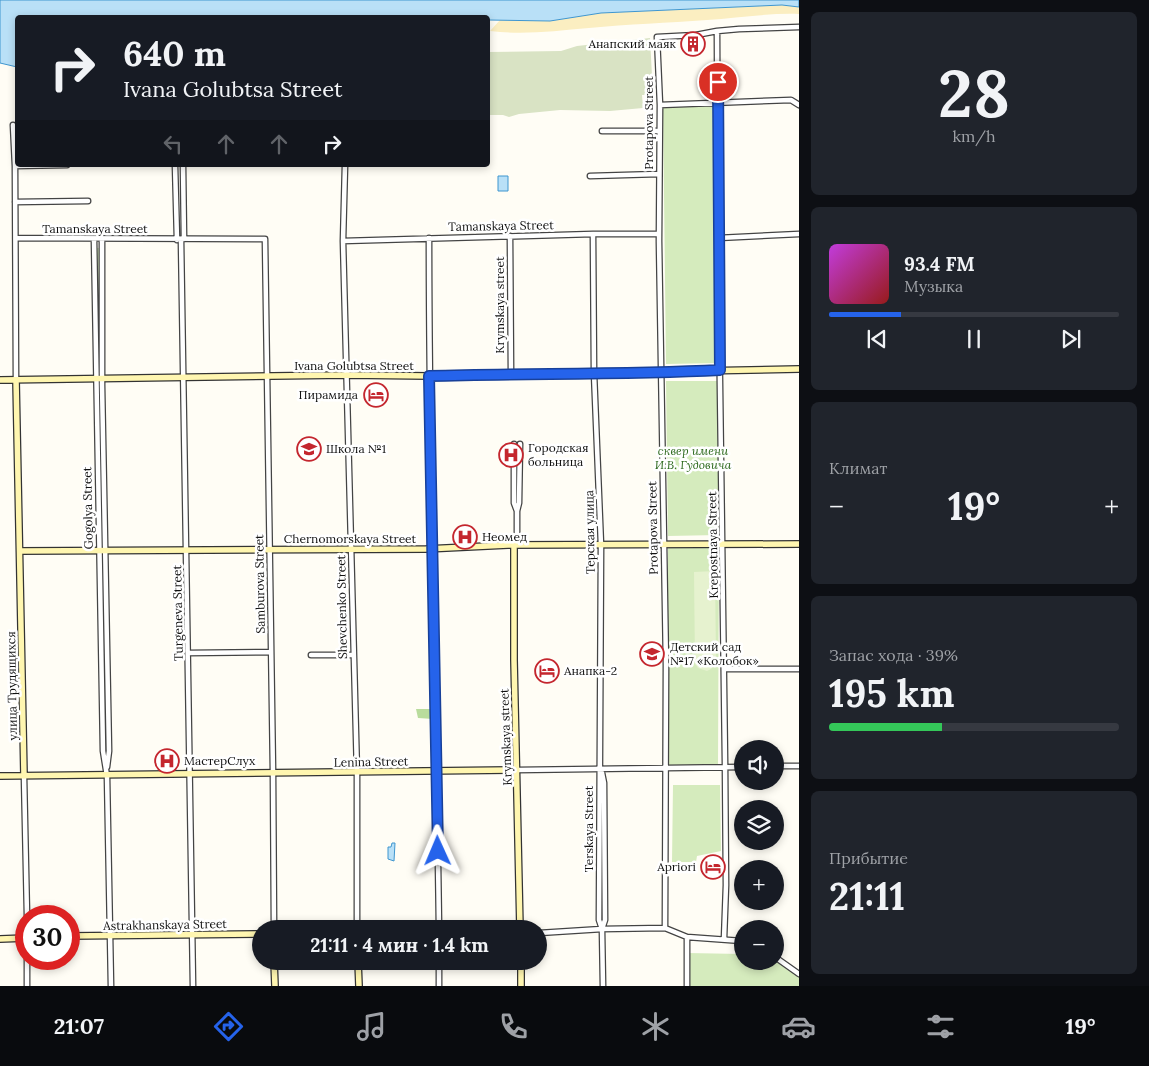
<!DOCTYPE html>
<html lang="ru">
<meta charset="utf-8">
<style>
:root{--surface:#171b24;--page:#20242c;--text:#f1f3f6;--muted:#9ea1a6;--line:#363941;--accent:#2563eb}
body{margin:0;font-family:Lora,serif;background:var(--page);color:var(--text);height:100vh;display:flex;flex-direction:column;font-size:19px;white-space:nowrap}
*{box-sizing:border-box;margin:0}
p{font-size:16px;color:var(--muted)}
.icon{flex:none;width:28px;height:28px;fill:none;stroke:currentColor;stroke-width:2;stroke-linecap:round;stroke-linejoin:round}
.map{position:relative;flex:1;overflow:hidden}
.details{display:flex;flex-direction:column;gap:12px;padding:12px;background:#0d0f14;width:350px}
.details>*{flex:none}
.guide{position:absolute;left:15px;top:15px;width:475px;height:152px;border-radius:5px;box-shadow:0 2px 8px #0003;background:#171b24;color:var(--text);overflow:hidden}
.fabs{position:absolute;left:734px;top:740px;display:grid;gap:10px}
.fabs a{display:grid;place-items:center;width:50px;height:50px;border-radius:50%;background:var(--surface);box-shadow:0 2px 8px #0003;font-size:25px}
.speed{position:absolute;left:15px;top:905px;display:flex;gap:10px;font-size:25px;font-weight:700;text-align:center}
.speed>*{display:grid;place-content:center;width:65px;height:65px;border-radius:50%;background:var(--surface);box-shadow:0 2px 8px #0003;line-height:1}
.speed .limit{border:8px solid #d22;background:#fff;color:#111}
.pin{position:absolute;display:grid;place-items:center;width:42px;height:42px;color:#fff;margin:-21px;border:2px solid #fff;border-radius:50%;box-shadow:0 1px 5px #0007}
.me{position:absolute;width:55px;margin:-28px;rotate:359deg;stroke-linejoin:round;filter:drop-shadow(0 0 4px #0008)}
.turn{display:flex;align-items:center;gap:18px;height:105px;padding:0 25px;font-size:22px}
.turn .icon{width:65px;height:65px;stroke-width:2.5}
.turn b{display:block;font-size:35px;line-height:42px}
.lanes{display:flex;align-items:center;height:48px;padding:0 25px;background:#0003;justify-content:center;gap:25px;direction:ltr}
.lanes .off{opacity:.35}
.big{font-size:38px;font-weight:700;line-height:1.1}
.details .widget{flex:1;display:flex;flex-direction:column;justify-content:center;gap:8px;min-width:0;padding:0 18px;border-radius:8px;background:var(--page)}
.details .dial{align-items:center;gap:0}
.dial b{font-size:65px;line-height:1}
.song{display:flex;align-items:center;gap:15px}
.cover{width:60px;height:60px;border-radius:8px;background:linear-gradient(135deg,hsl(290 70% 55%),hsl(0 70% 35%))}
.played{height:5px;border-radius:2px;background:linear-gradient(90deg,var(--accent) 25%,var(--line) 25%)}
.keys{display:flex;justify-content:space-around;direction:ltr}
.heat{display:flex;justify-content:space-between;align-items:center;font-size:28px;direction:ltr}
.charge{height:8px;border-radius:4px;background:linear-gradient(90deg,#34c759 39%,var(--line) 0)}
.trip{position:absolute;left:252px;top:920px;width:295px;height:50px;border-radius:25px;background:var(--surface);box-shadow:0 2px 8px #0003;font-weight:700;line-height:50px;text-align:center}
.menu{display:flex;height:80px;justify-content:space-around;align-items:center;background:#090b0e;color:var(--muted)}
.menu .icon{width:35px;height:35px}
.menu .on{color:var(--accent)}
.menu b{font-size:22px;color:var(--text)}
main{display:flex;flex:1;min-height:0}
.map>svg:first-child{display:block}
.green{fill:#d5ebbd}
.forest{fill:#b9dc9c}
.sand{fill:#fbeec1}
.cemetery{fill:#d9e3c4}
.pitch{fill:#e6f2cf}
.water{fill:#b9e0f7;stroke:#3f96cf}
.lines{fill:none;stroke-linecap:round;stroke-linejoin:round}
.street-casing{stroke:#444;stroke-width:7}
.secondary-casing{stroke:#333;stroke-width:8}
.street{stroke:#fff;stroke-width:4.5}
.secondary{stroke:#fff6b0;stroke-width:5.5}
.route-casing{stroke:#184099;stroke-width:12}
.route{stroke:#2563eb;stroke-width:9}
.labels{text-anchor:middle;stroke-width:5;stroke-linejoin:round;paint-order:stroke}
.poi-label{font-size:12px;fill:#111;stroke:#fff;text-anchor:start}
.street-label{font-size:12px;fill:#111;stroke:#fff}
.park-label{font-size:12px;font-style:italic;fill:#2f6b1f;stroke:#fff}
</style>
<main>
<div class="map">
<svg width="799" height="986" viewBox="0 0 799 986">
<rect width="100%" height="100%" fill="#fffdf5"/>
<path class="green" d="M717,105L718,363L666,364L663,107Z
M96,248H100L101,370H97Z
M666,381H718L719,535L668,536Z
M97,387H101L104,537H100Z
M668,548H719L718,764L668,766Z
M104,566L108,752L104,753L100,567Z
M673,785H720L721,851L697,856L696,862H672Z
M687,953L742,954V961H775V957L799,974V986H687Z"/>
<path class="forest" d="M416,709H433V719L418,718Z"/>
<path class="sand" d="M782,5L799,7V14C768,13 738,18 707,20C668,23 628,24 589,28C555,31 523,35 490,31L500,20L550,21L601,13Z"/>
<path class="cemetery" d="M650,38L653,95H642L643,108L610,111L560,110L519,114L509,117L503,115H488V52L561,51L577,46Z"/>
<path class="pitch" d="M715,571L716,662L711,669L707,671L698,668L695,664L694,572Z"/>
<path class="water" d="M0,0H799V7L782,5L601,13L550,21L488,20V18H18L17,67L0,63Z
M498,176H508V191H498Z
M392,843H395L394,861L388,859V847H391Z"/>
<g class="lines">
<g class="street-casing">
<path id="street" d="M717,31L718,238L725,761L726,885L724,939
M660,105L791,100L799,105
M13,125L15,166L16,380
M602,131H659
M175,165L177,240
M183,165L184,239
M345,165L343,241L357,773V929
M15,166L67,165
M590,176L659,174
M15,202L88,201
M593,234L594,373L601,545L599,920L602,929
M510,236L511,374
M16,238L265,239L273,773L274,929
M429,238C429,468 436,698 439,929
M718,238L799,234
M94,239L103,751L107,776L111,986
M102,239V385L109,751L107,767
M181,239L193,986
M343,241L593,234H659
M514,444V503L517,511
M517,545V511L519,503L520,444
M188,653L271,652
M311,655H353
M724,669H799
M775,766H799
M517,770L742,767
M602,773L604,783L605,920L602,929L603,986
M24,776L27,916
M665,928L666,665L659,241L660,105L657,37L696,35L717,31L739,29L799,27
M539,933L602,929L665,928L687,937L742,941
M775,957L799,974
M27,959V986
M439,961V986
M687,986V937"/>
</g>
<g class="secondary-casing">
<path id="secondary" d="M0,380L347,375L429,376L799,369
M16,380L24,776
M514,545V660L520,929
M20,551L426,549L508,545L799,544
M0,776L517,770
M69,936L261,934
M0,939L26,938
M274,961L275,986
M358,961L359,986
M521,961V986"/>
</g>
<use href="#street" class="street"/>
<use href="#secondary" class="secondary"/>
</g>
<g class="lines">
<g class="route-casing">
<path id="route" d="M438,851L429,376C526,373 623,375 720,370L718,82"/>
</g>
<use href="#route" class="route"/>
</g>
<defs>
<g id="building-ring" transform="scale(1.25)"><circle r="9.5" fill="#fff" stroke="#c4262e" stroke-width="1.5"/><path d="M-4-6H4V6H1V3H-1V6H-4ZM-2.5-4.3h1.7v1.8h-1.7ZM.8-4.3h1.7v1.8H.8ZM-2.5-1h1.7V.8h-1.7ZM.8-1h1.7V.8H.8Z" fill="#c4262e"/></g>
<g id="hotel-ring" transform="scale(1.25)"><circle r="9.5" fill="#fff" stroke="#c4262e" stroke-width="1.5"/><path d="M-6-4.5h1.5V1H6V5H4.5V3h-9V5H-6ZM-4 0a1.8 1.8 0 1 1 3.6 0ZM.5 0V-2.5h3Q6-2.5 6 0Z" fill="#c4262e"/></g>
<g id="school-ring" transform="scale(1.25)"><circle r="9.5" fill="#fff" stroke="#c4262e" stroke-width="1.5"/><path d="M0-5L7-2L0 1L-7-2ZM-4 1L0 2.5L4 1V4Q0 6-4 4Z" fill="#c4262e"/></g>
<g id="hospital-ring" transform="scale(1.25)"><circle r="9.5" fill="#fff" stroke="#c4262e" stroke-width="1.5"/><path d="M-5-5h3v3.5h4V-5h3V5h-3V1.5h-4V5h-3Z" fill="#c4262e"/></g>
</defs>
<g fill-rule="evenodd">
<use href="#building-ring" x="693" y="44"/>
<use href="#hotel-ring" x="376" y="395"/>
<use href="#school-ring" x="309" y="449"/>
<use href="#hospital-ring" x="511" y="455"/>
<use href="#hospital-ring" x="465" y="537"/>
<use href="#school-ring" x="652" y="654"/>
<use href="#hotel-ring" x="547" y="671"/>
<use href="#hospital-ring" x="167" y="761"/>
<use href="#hotel-ring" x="713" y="867"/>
</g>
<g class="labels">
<g class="poi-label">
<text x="676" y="48" text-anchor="end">Анапский маяк</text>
<text x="358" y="399" text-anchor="end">Пирамида</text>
<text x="528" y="452">Городская<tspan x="528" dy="14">больница</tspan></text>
<text x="326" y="453">Школа №1</text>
<text x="482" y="541">Неомед</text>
<text x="670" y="651">Детский сад<tspan x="670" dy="14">№17 «Колобок»</tspan></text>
<text x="564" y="675">Анапка-2</text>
<text x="184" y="765">МастерСлух</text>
<text x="696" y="871" text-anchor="end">Apriori</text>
</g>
<g class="street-label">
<text transform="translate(649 123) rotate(-90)" y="4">Protapova Street</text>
<text transform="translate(501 226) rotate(-1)" y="4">Tamanskaya Street</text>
<text x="95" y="233">Tamanskaya Street</text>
<text transform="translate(500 305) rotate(-90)" y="4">Krymskaya street</text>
<text x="354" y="370">Ivana Golubtsa Street</text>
<text transform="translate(88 508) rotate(-91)" y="4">Gogolya Street</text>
<text transform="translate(653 528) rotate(-91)" y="4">Protapova Street</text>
<text transform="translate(590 532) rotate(-91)" y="4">Терская улица</text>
<text x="350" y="543">Chernomorskaya Street</text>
<text transform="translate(713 545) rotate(-91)" y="4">Krepostnaya Street</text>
<text transform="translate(260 584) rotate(-91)" y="4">Samburova Street</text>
<text transform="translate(342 607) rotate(-91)" y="4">Shevchenko Street</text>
<text transform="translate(178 613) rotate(-91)" y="4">Turgeneva Street</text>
<text transform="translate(12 686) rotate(-91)" y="4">улица Трудящихся</text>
<text transform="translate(506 737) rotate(-92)" y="4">Krymskaya street</text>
<text transform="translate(371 762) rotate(-1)" y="4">Lenina Street</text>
<text transform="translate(589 829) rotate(-90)" y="4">Terskaya Street</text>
<text transform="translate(165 925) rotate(-1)" y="4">Astrakhanskaya Street</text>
</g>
<g class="park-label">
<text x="693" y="455">сквер имени<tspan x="693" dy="14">И.В. Гудовича</tspan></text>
</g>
</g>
</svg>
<div class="fabs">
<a><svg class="icon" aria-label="sound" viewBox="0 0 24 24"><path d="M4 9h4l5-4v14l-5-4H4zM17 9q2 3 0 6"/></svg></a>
<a><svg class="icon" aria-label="layers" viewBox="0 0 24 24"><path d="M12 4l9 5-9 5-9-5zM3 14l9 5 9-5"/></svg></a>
<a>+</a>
<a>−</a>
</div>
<div class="speed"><div class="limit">30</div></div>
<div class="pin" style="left:718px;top:82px;background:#d93025"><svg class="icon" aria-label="arrive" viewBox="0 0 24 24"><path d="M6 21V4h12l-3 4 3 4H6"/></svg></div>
<svg class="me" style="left:438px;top:851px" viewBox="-20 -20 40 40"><path d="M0-17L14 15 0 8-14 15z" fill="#2563eb" stroke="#fff" stroke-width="4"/></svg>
<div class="trip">21:11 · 4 мин · 1.4 km</div>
<div class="guide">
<div class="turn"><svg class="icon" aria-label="right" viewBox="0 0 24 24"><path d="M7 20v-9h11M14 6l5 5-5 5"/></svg><div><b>640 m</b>Ivana Golubtsa Street</div></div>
<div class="lanes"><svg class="icon off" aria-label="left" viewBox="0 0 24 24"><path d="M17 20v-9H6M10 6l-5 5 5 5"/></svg><svg class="icon off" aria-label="ahead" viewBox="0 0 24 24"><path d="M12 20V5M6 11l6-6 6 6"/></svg><svg class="icon off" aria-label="ahead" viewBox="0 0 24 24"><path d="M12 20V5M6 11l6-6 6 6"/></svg><svg class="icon" aria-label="right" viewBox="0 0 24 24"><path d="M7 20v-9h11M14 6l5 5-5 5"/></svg></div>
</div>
</div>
<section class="details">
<div class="widget dial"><b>28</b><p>km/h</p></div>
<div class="widget">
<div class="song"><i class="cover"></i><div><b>93.4 FM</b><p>Музыка</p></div></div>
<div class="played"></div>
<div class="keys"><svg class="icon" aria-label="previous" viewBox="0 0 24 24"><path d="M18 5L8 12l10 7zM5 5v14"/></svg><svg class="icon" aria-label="pause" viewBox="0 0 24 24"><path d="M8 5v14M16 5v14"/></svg><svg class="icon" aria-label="next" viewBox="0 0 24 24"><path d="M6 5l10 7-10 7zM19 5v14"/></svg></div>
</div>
<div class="widget"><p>Климат</p>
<div class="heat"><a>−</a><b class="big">19°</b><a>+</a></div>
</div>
<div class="widget"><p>Запас хода · 39%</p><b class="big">195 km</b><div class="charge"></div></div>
<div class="widget"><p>Прибытие</p><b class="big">21:11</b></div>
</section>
</main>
<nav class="menu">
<b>21:07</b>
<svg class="icon on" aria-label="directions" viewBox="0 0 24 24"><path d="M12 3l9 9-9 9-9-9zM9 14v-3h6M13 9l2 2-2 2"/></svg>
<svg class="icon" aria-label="music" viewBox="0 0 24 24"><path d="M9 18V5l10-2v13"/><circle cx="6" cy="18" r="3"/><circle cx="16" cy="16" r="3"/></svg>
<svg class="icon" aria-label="phone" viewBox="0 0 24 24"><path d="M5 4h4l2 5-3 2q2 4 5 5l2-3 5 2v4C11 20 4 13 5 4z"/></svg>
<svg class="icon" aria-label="climate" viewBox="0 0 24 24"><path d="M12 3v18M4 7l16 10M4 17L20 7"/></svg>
<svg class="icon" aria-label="car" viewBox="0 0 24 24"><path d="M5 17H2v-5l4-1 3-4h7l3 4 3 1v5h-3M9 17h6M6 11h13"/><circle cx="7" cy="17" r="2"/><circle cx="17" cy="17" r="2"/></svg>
<svg class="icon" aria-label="filters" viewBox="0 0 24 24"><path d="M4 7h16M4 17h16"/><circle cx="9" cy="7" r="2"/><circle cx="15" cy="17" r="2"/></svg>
<b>19°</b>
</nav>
